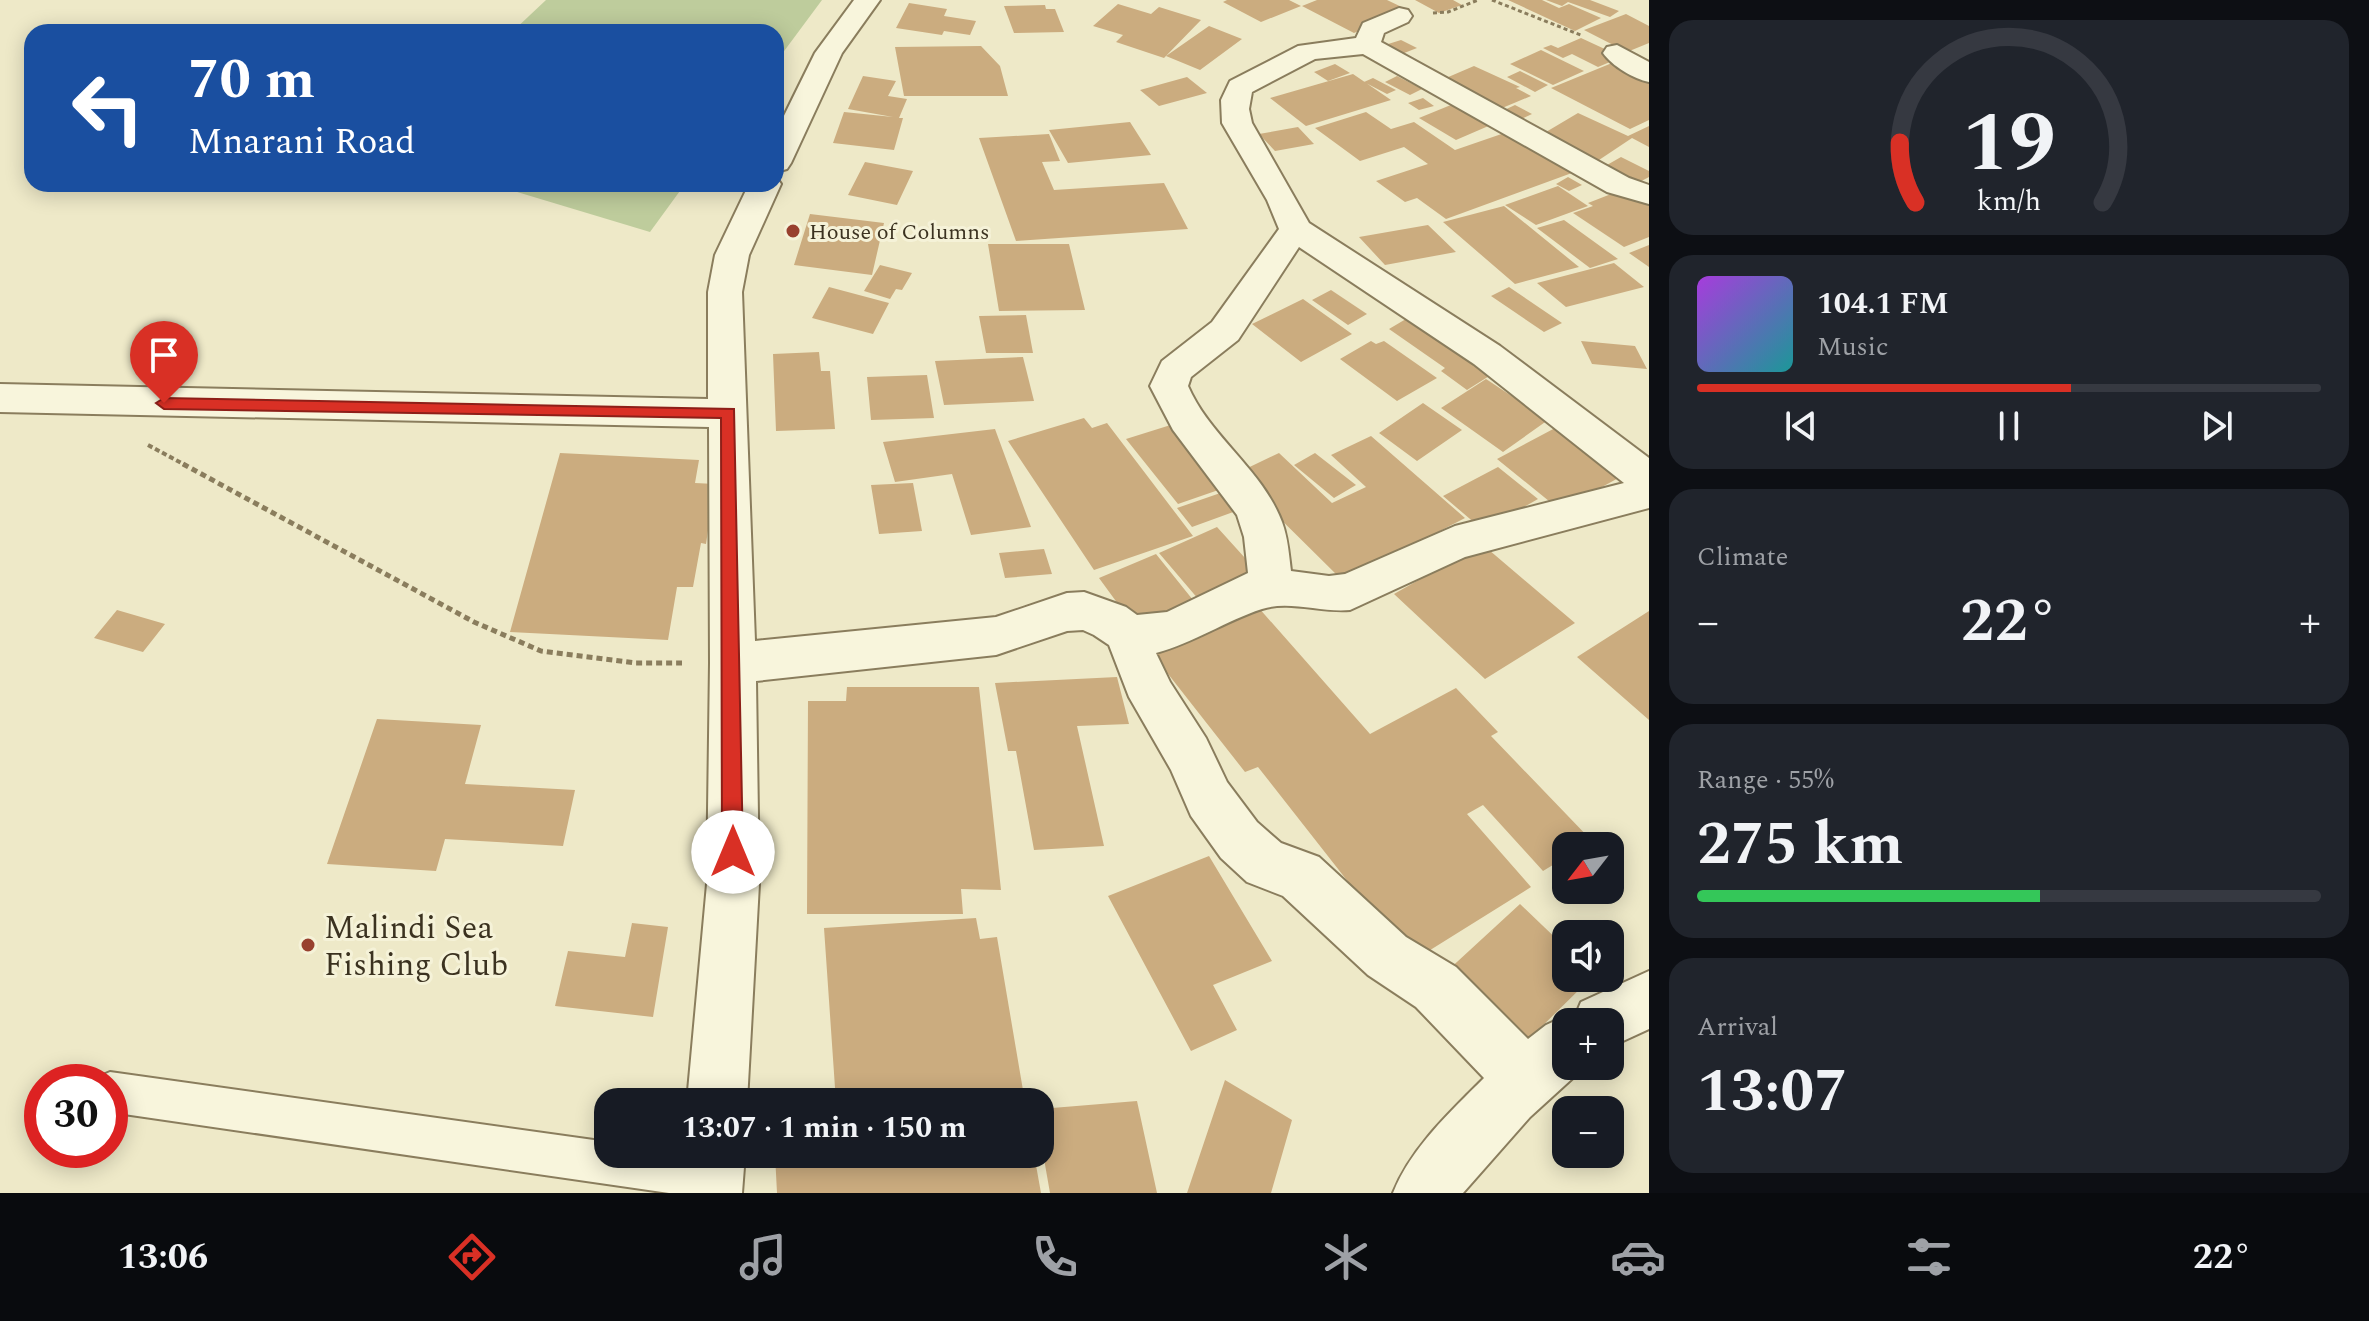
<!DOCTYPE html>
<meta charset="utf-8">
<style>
:root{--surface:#171b24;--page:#20242c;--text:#f1f3f6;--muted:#9ea1a6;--line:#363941;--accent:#d93025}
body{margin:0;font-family:Spectral,serif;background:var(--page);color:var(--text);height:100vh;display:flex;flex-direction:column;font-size:30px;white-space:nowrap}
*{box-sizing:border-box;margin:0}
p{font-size:26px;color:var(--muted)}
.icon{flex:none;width:44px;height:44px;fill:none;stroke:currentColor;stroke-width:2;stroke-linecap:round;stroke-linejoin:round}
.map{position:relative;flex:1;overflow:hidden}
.details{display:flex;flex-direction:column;gap:20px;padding:20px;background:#0d0f14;width:720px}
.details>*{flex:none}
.hud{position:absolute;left:24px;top:24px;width:760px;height:168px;border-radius:24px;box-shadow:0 4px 20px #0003;background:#1a4fa0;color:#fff;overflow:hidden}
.needle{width:52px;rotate:239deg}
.controls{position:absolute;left:1552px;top:832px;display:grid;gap:16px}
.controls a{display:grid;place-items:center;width:72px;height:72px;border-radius:16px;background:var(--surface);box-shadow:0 4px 20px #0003;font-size:40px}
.speed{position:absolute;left:24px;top:1064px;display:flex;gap:16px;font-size:40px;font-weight:700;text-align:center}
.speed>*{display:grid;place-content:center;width:104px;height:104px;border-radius:50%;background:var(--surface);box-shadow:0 4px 20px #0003;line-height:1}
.speed .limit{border:12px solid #d22;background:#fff;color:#111}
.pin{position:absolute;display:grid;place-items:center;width:68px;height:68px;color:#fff;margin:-82px -34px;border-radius:50% 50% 50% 0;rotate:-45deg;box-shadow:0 0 8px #0007}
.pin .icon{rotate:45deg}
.me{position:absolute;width:88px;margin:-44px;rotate:0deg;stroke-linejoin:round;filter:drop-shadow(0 0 6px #0008)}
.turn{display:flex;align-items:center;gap:28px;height:168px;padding:0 32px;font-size:36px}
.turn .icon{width:104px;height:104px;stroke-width:2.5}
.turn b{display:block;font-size:56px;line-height:68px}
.big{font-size:60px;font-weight:700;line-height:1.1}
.details .widget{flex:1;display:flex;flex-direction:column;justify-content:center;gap:12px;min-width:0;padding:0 28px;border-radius:24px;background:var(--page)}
.details .dial{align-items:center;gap:0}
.dial svg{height:208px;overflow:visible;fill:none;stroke:var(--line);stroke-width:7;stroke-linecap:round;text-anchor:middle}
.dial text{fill:var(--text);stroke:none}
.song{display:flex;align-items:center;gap:24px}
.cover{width:96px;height:96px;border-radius:12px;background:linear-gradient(135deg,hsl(280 70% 55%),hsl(180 70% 35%))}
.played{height:8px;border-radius:4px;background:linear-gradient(90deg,var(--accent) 60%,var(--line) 60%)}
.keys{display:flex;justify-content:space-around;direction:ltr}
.heat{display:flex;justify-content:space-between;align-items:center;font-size:44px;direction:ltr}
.charge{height:12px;border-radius:6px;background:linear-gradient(90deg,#34c759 55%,var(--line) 0)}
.trip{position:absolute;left:594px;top:1088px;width:460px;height:80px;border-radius:24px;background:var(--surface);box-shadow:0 4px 20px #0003;font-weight:700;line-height:80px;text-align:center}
.tabs{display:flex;height:128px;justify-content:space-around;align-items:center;background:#090b0e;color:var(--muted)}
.tabs .icon{width:56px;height:56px}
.tabs .on{color:var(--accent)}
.tabs b{font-size:36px;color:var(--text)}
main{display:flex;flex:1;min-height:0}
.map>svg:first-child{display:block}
.green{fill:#becc9c}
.building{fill:#cbac7f}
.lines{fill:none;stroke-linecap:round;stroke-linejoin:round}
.lane-casing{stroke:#8a7d5d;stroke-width:4}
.street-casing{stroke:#8a7d5d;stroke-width:4}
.path-far2{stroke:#8a7d5d;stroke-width:3;stroke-dasharray:4 3;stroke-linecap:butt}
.path-far1{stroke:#8a7d5d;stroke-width:4;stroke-dasharray:5 3;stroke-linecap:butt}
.path{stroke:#8a7d5d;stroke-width:5;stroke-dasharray:6 4;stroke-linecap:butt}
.lane{fill:#f8f5dc;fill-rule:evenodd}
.street{fill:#f8f5dc;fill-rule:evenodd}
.route{fill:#d93025;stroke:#8d1f18;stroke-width:2}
.poi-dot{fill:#98402e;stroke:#f5f2d8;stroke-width:3}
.labels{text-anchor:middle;stroke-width:6;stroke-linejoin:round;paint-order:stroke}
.far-poi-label{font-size:22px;fill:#3b3220;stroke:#f5f2d8;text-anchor:start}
.near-poi-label{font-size:32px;fill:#3b3220;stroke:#f5f2d8;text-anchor:start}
</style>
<main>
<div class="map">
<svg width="1649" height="1193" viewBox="0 0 1649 1193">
<rect width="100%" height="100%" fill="#eee9c8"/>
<path class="green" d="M546,0H822L776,62V32H512Z
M491,184H685L650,232Z"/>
<path class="building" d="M1227,0H1289L1301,6L1261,22L1223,2Z
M1317,0H1387L1408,10L1354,33L1302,6Z
M1415,0H1453L1462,5L1439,13Z
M1508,0H1542L1559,8L1569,4L1601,18L1575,31Z
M1546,0H1590L1619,11L1610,17L1568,2L1562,6Z
M909,3L947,9L944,16L976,21L970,35L944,31L942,35L896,28Z
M1118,4L1151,14L1159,7L1201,20L1164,58L1116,42L1123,35L1093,26Z
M1045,5L1046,9H1055L1064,32L1014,33L1004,6Z
M1626,14L1649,26V43L1627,52L1584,30Z
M1209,26L1242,39L1200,70L1166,56Z
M1581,38L1622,57L1598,67L1572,54L1563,58L1543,48L1551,45L1558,48Z
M1401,40L1417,48L1394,57L1385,45Z
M981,46L1000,66L1008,96H904L895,47Z
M1541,50L1584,71L1553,85L1510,64Z
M1612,63L1649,81V120L1630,129L1551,88Z
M1335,64L1350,73L1328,81L1314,72Z
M1474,66L1520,87L1516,88L1531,96L1495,111L1439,81Z
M1520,71L1548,85L1535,92L1507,77Z
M1353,74L1391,100L1306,126L1270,98Z
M863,76L896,81L888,96L907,99L899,118H903L894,150L833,143L844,112L893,117L848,109Z
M1397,76L1422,89L1410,95L1385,82Z
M1187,77L1207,93L1159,106L1140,90Z
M1373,78L1396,90L1387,94L1364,82Z
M1423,98L1434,106L1419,110L1408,103Z
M1463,100L1500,121L1456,140L1419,118Z
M1515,105L1532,114L1515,122L1498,113Z
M1366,112L1391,129L1414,122L1455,150L1516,129L1580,170L1446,219L1417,198L1405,202L1376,181L1428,164L1404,147L1360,161L1315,128Z
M1578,113L1628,136L1649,126V147L1632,138L1599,160L1546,132Z
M1130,122L1151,155L1068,163L1049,130Z
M1298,127L1314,144L1275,151L1259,134Z
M1049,134L1060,161L1042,162L1054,190L1164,183L1188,229L1016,241L979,138Z
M1621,157L1649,171V177L1632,186L1600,169Z
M865,162L913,171L897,205L848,195Z
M1568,177L1582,185L1569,191L1556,184Z
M1558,186L1588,206L1536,225L1505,205Z
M1624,189L1649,204V237L1624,247L1573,213L1593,206L1588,203Z
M1504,206L1579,267L1515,284L1443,222Z
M810,214L884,223L872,275L794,265Z
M1564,220L1618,259L1590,268L1537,228Z
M1428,225L1456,252L1385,265L1359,237Z
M988,244H1069L1085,310L999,311Z
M1649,245V267L1629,253Z
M1614,263L1644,287L1566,307L1537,283Z
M880,265L912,273L902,290L896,289L890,299L864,291Z
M829,287L889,303L873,334L812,318Z
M1509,287L1562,323L1544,332L1491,296Z
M1331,290L1367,314L1348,325L1312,300Z
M1303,299L1352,334L1301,362L1252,324Z
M1026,315L1033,353H986L979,316Z
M1411,316L1494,373L1467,390L1441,371L1445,368L1389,329Z
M1371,341L1376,344L1384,341L1437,378L1397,401L1340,359Z
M1581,341L1635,346L1647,369L1592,364Z
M819,352L821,371H830L835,429L776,431L773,354Z
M1023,357L1034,401L944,405L935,361Z
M927,375L934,418L871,420L867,377Z
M1486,379L1548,420L1503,452L1441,408Z
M1423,403L1462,430L1417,461L1379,433Z
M1084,418L1092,428L1107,423L1193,536L1094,570L1008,441Z
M1177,423L1230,486L1178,504L1126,439Z
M1557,427L1622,476L1560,510L1497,459Z
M995,429L1031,527L971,535L952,474L895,482L883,442Z
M1371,436L1465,518L1343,581L1235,474L1279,453L1332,503L1366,487L1331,455Z
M560,453L699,460L695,483L715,484L706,544L701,543L693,587H677L668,640L510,632Z
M1315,453L1356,485L1334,498L1294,465Z
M1498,467L1538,499L1483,530L1443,496Z
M913,483L922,531L879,534L871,485Z
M1232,489L1247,507L1192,527L1177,508Z
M1217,527L1264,579L1205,607L1159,553Z
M1482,544L1575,623L1485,679L1394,594Z
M1044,549L1052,574L1005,578L999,553Z
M1156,554L1197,605L1137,630L1099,578Z
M1258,607L1370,734L1456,688L1498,732L1491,736L1592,841L1584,846H1566V857L1543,871L1483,805L1467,814L1531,887L1411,962L1258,767L1245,772L1154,656Z
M117,610L165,624L143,652L94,638Z
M1649,611V720L1577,657Z
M1117,677L1129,724L1077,726L1104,846L1034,850L1016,751H1008L995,683Z
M847,687H979L1001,890L961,889L963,914H807L808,701H846Z
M377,719L481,725L465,784L575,790L563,846L445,839L436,871L327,864Z
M1209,856L1272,961L1213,985L1237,1030L1191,1051L1108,896Z
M1520,904L1566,948V978H1591L1518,1050L1445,973Z
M976,918L980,939L997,937L1025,1102H836L824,928Z
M632,923L668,927L653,1017L555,1006L568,951L625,957Z
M1225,1080L1292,1120L1271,1193H1187Z
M1137,1101L1157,1193H1050L1040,1136V1109Z
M775,1154H1034L1041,1193H777Z"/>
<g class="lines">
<g class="lane-casing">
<path id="lane" d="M110,1072L608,1142V1154L712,1157L727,1163L733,1178L727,1193H669L110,1112V1082H94L96,1078Z"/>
</g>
<g class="street-casing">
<path id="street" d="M854,0H880L842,53L791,163L787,169L776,172V132L815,53Z
M1399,8L1408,10L1412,16L1408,22L1384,33L1381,42L1629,178L1649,185V204L1607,192L1363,54L1315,59L1252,92L1249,109L1252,123L1309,223L1500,346L1649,458V508L1465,557L1350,610C1322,613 1289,600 1262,609C1225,621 1194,643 1156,653L1170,682L1206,738L1227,782L1257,822L1281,843L1319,857L1406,937L1456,967L1528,1039L1546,1025L1566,1016L1574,1019L1581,1002L1649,971V1029L1610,1047V1022H1566V1066H1586L1530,1117L1463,1193H1393C1411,1148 1450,1112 1484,1078L1416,1007L1368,975L1283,896L1247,882L1221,858L1191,816L1171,770L1129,697L1109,645L1094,635L1083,630L1067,631L996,655L756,681L759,884L747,1102H687L707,884L710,663L709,427L0,412V384L708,399V292L715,255L749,184H776V177L781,184L749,255L742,292L755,641L996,617L1067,593L1084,592L1126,607L1137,615L1167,612L1248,573L1244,537L1237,515L1173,430L1150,386L1162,361L1212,322L1279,229L1267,200L1222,123L1221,100L1230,81L1298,46L1356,38L1363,23ZM1299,247L1474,364L1624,483L1455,526L1345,574L1329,576L1291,571C1289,555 1288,538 1282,522C1262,469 1210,437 1188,386L1191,377L1238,340Z
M1617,45L1649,62V82C1634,79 1612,66 1603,53L1607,47Z
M683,1154H745L742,1193H680Z"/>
</g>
<path class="path-far2" d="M1492,0L1583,36
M1433,13L1448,12L1478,0"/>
<path class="path-far1" d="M148,445L187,466"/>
<path class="path" d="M183,464L474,622L541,651L636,663H682"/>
<use href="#lane" class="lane"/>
<use href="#street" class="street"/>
</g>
<path class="route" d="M164,398L734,409L743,852L740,860L733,863L725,860L722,852L721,418L164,409L156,403Z"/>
<g class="poi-dot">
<circle cx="793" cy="231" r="8"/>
<circle cx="308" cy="945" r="8"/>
</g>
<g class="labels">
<g class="far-poi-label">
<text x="809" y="239">House of Columns</text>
</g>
<g class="near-poi-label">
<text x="324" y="938">Malindi Sea<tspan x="324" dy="37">Fishing Club</tspan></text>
</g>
</g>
</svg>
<div class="controls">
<a><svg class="needle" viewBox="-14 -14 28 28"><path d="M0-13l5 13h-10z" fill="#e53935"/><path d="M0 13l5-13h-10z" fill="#9ea1a6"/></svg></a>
<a><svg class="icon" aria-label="sound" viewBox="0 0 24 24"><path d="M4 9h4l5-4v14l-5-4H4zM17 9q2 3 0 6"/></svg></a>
<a>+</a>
<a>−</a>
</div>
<div class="speed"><div class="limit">30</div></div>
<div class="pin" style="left:164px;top:403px;background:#d93025"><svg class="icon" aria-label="arrive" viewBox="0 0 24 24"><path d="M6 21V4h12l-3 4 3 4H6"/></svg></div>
<svg class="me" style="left:733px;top:852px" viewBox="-20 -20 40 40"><circle r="19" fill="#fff"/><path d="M0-13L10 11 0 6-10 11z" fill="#d93025"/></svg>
<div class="trip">13:07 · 1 min · 150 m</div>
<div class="hud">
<div class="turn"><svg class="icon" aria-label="left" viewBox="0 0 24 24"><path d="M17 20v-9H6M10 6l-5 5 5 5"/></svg><div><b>70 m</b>Mnarani Road</div></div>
</div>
</div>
<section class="details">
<div class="widget dial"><svg viewBox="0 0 100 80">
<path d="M14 69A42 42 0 1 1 86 69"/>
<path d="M14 69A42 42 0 0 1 8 46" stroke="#d93025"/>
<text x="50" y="56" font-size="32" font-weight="700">19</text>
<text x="50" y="72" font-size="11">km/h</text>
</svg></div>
<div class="widget">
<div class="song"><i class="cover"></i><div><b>104.1 FM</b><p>Music</p></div></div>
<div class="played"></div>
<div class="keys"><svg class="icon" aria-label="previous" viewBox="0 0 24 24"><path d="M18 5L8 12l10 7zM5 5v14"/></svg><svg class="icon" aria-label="pause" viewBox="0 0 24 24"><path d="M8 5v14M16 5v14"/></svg><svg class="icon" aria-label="next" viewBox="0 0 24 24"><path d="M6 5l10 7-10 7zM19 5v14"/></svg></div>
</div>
<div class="widget"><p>Climate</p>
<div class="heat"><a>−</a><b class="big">22°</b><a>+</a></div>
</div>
<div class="widget"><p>Range · 55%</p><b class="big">275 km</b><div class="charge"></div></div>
<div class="widget"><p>Arrival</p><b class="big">13:07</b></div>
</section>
</main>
<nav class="tabs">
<b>13:06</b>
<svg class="icon on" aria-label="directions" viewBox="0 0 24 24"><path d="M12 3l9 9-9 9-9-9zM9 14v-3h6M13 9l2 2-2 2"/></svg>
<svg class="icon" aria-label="music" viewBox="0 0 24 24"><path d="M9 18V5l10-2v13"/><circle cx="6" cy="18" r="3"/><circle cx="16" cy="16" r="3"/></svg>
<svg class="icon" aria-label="phone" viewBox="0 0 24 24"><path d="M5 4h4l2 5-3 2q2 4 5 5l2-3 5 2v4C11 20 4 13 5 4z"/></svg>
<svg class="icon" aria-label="climate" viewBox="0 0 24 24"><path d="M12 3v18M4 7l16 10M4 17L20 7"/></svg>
<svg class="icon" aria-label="car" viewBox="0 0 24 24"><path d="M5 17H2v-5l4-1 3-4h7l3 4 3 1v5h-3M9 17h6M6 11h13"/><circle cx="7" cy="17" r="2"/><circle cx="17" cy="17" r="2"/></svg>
<svg class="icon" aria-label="filters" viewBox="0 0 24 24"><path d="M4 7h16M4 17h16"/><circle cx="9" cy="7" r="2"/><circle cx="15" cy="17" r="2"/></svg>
<b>22°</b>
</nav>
